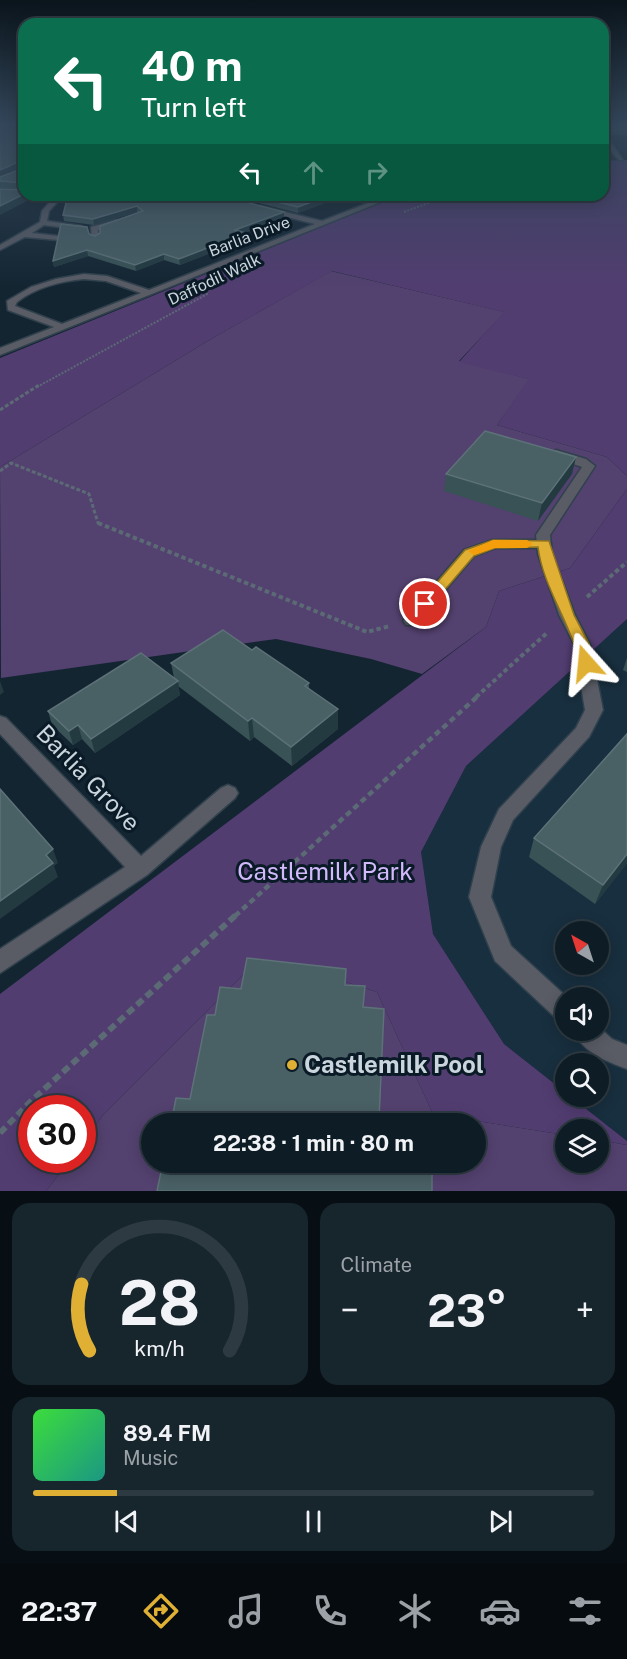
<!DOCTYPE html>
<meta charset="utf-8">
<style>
:root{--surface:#0e1c25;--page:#17252d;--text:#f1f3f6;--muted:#9ba1a7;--line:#2e3a42;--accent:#dfb034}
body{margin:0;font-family:"Public Sans",sans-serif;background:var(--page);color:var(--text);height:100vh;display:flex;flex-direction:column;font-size:22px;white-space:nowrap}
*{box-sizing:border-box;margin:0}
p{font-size:20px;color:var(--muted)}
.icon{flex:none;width:33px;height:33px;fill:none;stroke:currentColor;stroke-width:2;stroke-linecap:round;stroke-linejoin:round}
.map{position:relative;height:1191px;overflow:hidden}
.drawer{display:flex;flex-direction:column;gap:12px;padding:12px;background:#080f14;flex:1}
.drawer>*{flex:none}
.guide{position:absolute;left:18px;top:18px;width:591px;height:183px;border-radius:18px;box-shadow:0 3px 15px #0003,0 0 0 2px var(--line);background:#0b6e4f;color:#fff;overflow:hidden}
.needle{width:39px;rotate:321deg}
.controls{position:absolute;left:555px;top:921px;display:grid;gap:12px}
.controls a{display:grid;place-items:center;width:54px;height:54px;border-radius:50%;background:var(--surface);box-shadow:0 3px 15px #0003,0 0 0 2px var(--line);font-size:30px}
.speed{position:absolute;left:18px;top:1095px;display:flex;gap:12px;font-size:30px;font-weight:700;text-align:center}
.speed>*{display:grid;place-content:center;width:78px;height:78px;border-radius:50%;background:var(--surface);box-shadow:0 3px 15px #0003,0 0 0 2px var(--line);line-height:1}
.speed .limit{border:9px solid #d22;background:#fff;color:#111}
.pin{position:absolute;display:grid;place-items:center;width:51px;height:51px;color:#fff;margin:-26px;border:3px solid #fff;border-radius:50%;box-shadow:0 2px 6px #0007}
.me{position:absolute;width:66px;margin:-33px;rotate:342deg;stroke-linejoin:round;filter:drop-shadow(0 0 4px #0008)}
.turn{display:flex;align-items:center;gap:21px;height:126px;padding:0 24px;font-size:27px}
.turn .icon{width:78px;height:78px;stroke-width:2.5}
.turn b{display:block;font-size:42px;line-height:51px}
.lanes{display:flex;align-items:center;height:57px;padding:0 24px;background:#0003;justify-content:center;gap:30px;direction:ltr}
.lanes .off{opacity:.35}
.big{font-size:45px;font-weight:700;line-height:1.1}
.drawer .tile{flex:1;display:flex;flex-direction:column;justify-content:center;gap:9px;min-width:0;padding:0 21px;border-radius:18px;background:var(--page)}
.drawer .dial{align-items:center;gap:0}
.dial svg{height:156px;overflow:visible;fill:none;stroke:var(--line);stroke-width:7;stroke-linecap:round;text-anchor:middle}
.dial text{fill:var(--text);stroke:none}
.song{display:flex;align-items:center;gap:18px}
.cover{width:72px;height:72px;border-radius:9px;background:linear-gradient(135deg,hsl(120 70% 55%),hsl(170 70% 35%))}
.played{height:6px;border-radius:3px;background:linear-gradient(90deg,var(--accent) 15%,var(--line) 15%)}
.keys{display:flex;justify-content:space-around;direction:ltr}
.heat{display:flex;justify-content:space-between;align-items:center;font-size:33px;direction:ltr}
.drawer .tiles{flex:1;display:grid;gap:12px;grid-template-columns:1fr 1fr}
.tile:last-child{grid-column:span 2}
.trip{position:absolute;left:141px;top:1113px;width:345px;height:60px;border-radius:30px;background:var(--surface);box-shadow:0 3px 15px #0003,0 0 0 2px var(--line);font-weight:700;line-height:60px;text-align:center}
.tab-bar{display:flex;height:96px;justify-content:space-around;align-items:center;background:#060b0f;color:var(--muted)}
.tab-bar .icon{width:42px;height:42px}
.tab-bar .on{color:var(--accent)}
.tab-bar b{font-size:27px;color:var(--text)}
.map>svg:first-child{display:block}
.built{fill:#182f3f;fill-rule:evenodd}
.green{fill:#53416f;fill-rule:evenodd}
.forest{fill:#523d71}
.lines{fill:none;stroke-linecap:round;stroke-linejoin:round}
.lane-casing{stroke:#30414d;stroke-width:3}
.street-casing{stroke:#30414d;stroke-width:3}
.path-far4{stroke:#5b6a75;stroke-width:2;stroke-dasharray:2 1.5;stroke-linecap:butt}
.path-far3{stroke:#5b6a75;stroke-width:3;stroke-dasharray:4 2;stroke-linecap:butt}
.path-far2{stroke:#5b6a75;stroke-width:4;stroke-dasharray:4.5 3;stroke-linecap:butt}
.path-far1{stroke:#5b6a75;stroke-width:4.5;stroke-dasharray:6 4;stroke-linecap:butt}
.path{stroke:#5b6a75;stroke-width:6;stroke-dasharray:8 4.5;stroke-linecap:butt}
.lane{fill:#595c65;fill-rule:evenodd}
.street{fill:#595c65;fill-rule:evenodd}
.wall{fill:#395256}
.shaded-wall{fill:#233a41}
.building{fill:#496065;stroke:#5d7278;stroke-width:1.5}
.route{fill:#dfb034;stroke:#917222;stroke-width:1.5}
.slow{fill:#f59e0b}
.poi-dot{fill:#dfb034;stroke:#0a1b27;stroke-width:2}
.labels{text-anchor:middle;stroke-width:6;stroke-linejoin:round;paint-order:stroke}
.far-street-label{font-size:16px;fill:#cad5dd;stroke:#0a1b27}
.near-street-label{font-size:24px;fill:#cad5dd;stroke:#0a1b27}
.near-park-label{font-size:24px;fill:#d1b9fb;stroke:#0a1b27}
.near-poi-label{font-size:24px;font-weight:bold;fill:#cad5dd;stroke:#0a1b27;text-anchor:start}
</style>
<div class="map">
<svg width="627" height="1191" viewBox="0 0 627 1191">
<rect width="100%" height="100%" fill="#132531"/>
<path class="built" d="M627,619V1141L571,1097L598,1096V1064H566L565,1092L504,1044L433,934L421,852L466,766ZM566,932H598V964H566ZM566,998H598V1030H566Z"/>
<path class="green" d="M331,271L505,312L459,361L530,379L497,425L607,457L627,476V489L570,568L499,591L486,627L422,674L371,659L276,639L1,678L0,467L211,339Z
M280,961L377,992L433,1114L565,1135L566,1162H598L599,1140L627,1145V1191H46L70,1160H82L83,1143L103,1115L248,970ZM152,1124H476V1162H152Z"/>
<path class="forest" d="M627,160V476L607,457L497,425L529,379L459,362L504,312L332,271L211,339L0,467V358L400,195H603V161Z
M627,489V619L466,766L421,852L433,934L504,1044L565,1092L566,1096L571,1097L627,1141V1145L599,1140L598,1130H566L565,1135L433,1114L377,992L280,961L248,970L103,1115L83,1143L82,1108H32V1160H70L46,1191H0V994L486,627L499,591L570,568Z"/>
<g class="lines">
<g class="lane-casing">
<path id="lane" d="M493,540H544L551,544L544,548H495L474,556L416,625H406L403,621L406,617L464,550Z"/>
</g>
<g class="street-casing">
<path id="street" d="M603,138L611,143L623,160H619L603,142Z
M29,195H103L100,197H62L49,211L47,221L81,226L85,228L84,230L44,225L32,233L58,236V240L25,237L0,250V245L40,222L42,211L54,197Z
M389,195H398L0,355V348L54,327L8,310L7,301L31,287L56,279L84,274L107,276L149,290L315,224L260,210V206L322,221ZM84,279L106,281L141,293L62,324L15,306L17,302C35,288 61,281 84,279Z
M117,220L120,224L98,230L99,238L92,240L91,227Z
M556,450L586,459L595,466L550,535L552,554L575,615L590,644L603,710L589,737L513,820L501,847L491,897L511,946L568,998H566V1024L558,1020L495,961L469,897L481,847L499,809L576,728L585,710L574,644L559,615L538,554L536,535L582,467L552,457L550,454Z
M0,716L6,718L141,856L221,788L228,785L235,788L238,793L235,798L147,875L0,973V949L125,867L0,734Z
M598,1026L612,1039L627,1045V1069C606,1061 583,1053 573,1030H598Z"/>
</g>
<path class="path-far4" d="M404,212L450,195
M37,387L209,293"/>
<path class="path-far3" d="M0,410L39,385
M0,471L11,463L89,494L98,523L101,524"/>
<path class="path-far2" d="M98,523L367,632L390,626
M587,597L627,562
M476,697L548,632"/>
<path class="path-far1" d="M235,916L478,696"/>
<path class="path" d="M0,1133L30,1102L237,914"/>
<use href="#lane" class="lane"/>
<use href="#street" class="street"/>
</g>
<path class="wall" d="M0,123H24V190L0,188Z
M603,123H627V135L603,134Z
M68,195L284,218L244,233H246V239L180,265L164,260L136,271L88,256L54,267L53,261L89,234L95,236L139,213L137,212L94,225L64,221L63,215Z
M228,195H346L298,213Z
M576,457L572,474L538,521L444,491L446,474Z
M252,650L309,683V689L338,709V729L292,766L254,737L250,741L178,686L180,695L95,753L82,739L73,745L52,725L48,711L174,678L171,663Z
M627,658V672L623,670Z
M627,734V863L595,904L529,857L534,838Z"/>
<path class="shaded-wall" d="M23,160L24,167L0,178V170Z
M24,194L33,195V198L0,215V206Z
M331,195H346L298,213V207Z
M137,206V212L94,225L93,219Z
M284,212V218L235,236V230Z
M246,233V239L180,265L179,259Z
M87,250L88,256L54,267L53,261Z
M164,254V260L136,271L135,265Z
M576,457L572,474L538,521L542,503Z
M0,681L4,692L0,695Z
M178,681L180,695L95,753L91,739Z
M338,709V729L292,766L291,747Z
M252,718L254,737L250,741L248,721Z
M78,725L82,739L73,745L69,731Z
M53,849L58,863L54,866L58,877L0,919V901L46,855Z
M627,854V863L595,904L603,885Z"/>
<path class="building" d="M0,123H24V184L23,183L0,181V177L24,168L23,160L0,170Z
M603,123H627V130H603Z
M0,189L24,190V194L0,206Z
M68,195H219L284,212L235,230L246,233L179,259L164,254L135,265L87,250L53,261L61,224L87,227L89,234L95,236L100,233V226L143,211L137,206L93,219L63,215Z
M249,195H331L298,207Z
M485,431L576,457L542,503L446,474Z
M223,630L252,650L256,647L309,683L305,686L338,709L291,747L252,718L248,721L171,663Z
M141,653L178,681L91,739L78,725L69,731L48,711Z
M627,734V854L603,885L534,838Z
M0,789L53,849L46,855L53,863L0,901Z
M247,958L346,969L345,985L365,986L363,1007L384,1009L379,1119L399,1121V1124H171L176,1098L190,1099L207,1015H215L220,987L241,989Z
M163,1162H432V1191H157Z"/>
<linearGradient id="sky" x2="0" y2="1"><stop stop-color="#0a141b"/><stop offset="0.43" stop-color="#33465a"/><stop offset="1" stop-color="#33465a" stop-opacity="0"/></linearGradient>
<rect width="627" height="289" fill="url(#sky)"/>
<path class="route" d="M493,540L549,541L574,615L589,644L593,663L591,666H581C577,659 577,651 574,644C563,612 542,581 538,547L495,548L474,556L430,607H421L418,604L421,601L465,550Z"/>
<path class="slow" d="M493,540H527L533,544L527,548H495L474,555L468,551Z"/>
<circle class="poi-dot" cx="292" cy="1065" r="6"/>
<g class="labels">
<g class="far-street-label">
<text transform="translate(249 236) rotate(-21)" y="6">Barlia Drive</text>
<text transform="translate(214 279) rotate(-25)" y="6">Daffodil Walk</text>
</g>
<g class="near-street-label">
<text transform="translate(88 778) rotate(46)" y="8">Barlia Grove</text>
</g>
<g class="near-park-label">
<text x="325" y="880">Castlemilk Park</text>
</g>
<g class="near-poi-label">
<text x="304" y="1073">Castlemilk Pool</text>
</g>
</g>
</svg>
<div class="controls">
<a><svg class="needle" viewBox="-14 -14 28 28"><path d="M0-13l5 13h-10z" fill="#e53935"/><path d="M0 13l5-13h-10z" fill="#9ba1a7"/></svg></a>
<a><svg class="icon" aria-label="sound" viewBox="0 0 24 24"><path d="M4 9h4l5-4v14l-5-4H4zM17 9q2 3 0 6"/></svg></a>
<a><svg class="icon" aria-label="search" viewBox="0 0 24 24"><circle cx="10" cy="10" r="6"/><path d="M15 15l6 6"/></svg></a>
<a><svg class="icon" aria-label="layers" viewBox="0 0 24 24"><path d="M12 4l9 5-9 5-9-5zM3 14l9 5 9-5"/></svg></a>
</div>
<div class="speed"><div class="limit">30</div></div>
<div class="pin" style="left:425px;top:604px;background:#d93025"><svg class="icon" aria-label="arrive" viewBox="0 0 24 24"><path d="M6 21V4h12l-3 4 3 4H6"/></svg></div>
<svg class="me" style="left:586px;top:663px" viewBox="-20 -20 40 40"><path d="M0-17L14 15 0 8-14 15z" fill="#dfb034" stroke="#fff" stroke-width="4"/></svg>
<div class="trip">22:38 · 1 min · 80 m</div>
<div class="guide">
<div class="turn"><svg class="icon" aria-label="left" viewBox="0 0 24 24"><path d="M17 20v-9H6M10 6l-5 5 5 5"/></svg><div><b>40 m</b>Turn left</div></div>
<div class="lanes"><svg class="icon" aria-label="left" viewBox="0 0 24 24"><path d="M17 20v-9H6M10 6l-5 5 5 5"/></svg><svg class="icon off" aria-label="ahead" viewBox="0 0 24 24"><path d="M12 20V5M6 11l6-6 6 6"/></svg><svg class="icon off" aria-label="right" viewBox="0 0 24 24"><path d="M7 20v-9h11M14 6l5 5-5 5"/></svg></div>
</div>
</div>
<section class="drawer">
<div class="tiles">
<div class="tile dial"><svg viewBox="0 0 100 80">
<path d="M14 69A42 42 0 1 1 86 69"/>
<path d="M14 69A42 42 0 0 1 10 35" stroke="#dfb034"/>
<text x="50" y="56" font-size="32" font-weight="700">28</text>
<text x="50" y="72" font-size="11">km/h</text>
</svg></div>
<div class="tile"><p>Climate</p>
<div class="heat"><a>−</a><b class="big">23°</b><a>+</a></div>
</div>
<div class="tile">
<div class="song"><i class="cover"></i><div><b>89.4 FM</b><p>Music</p></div></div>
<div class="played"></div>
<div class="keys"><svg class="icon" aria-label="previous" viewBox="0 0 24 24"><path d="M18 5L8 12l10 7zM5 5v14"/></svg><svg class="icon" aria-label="pause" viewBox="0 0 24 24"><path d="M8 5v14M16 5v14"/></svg><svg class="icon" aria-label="next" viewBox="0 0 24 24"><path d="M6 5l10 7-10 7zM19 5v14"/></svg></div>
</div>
</div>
</section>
<nav class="tab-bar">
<b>22:37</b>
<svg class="icon on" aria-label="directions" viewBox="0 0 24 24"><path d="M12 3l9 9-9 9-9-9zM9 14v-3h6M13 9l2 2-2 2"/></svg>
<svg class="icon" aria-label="music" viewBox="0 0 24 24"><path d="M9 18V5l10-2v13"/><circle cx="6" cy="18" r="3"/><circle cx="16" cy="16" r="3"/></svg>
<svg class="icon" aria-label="phone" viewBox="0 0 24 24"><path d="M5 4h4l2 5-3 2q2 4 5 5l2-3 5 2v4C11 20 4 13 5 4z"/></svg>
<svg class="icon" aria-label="climate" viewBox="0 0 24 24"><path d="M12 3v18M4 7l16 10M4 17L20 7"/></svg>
<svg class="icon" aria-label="car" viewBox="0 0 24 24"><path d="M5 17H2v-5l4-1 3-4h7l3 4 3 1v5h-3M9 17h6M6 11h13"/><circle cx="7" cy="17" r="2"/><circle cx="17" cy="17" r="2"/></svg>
<svg class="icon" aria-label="filters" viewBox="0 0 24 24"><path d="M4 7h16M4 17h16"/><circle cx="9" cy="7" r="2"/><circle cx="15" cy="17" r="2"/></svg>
</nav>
